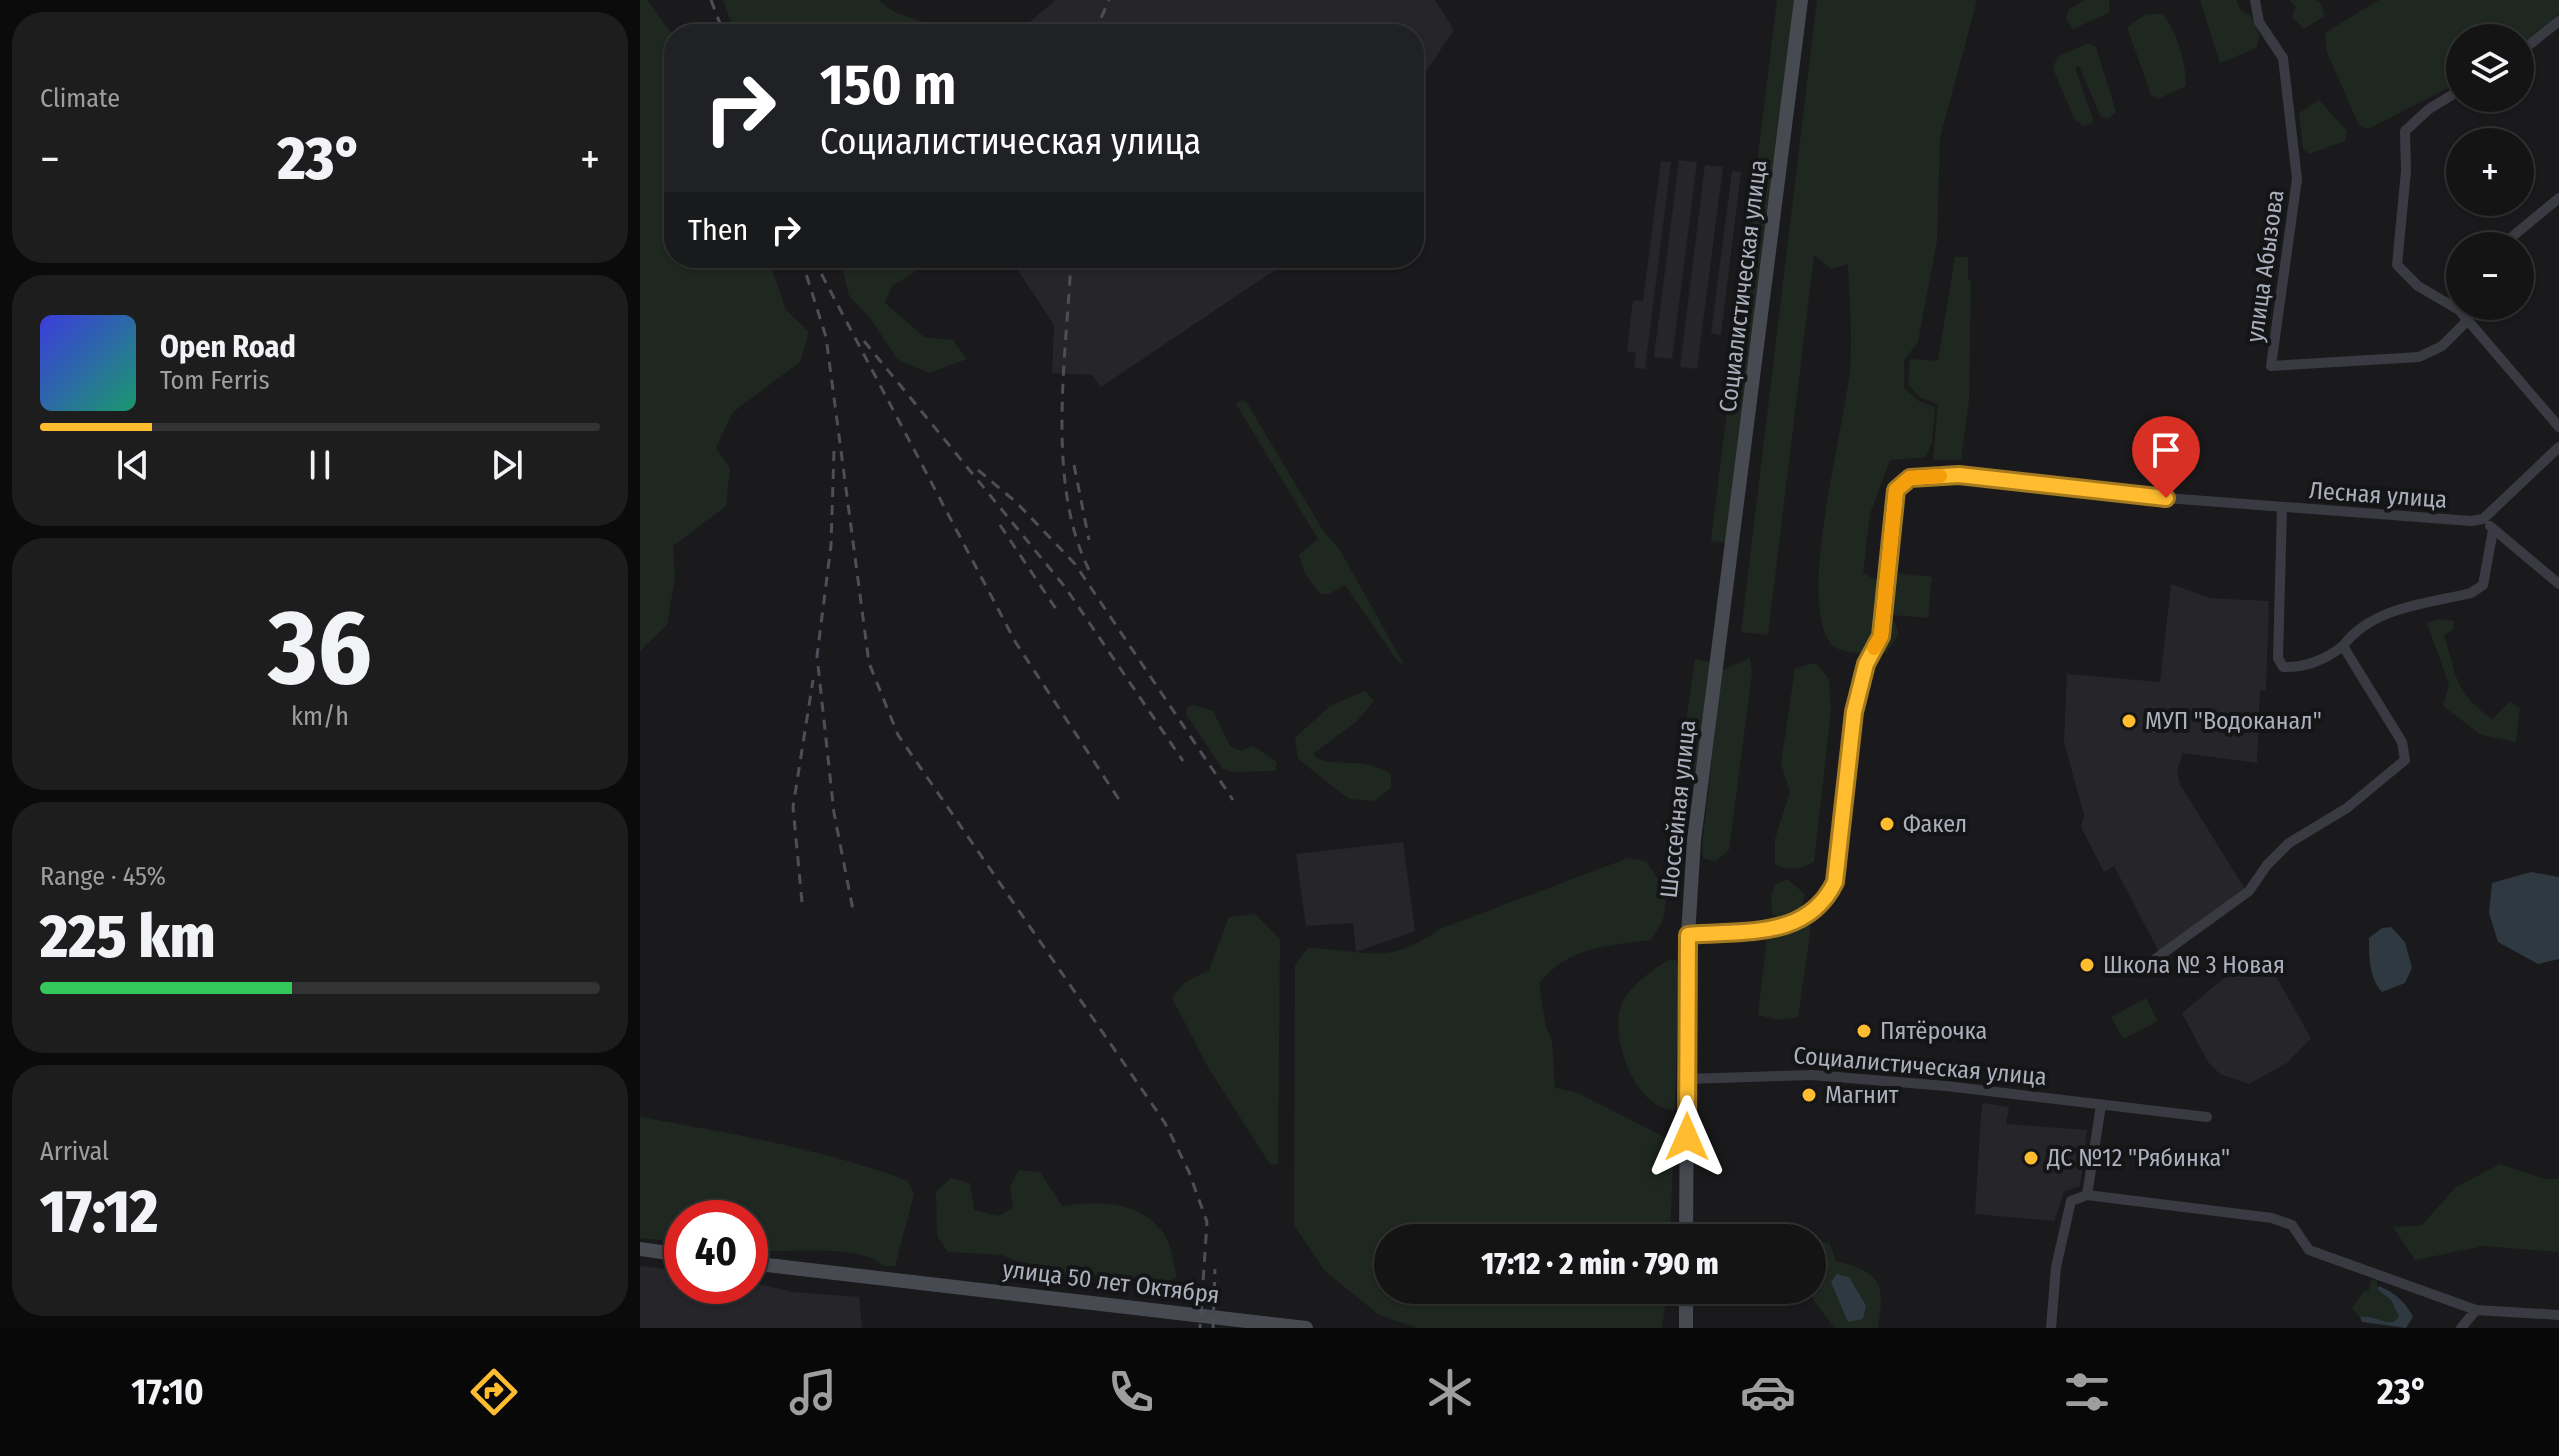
<!DOCTYPE html>
<meta charset="utf-8">
<style>
:root{--surface:#141415;--page:#1d1d1e;--text:#f1f3f6;--muted:#9d9ea0;--line:#333334;--accent:#ffbc2f}
body{margin:0;font-family:"Fira Sans Condensed",sans-serif;background:var(--page);color:var(--text);height:100vh;display:flex;flex-direction:column;font-size:30px;white-space:nowrap}
*{box-sizing:border-box;margin:0}
p{font-size:26px;color:var(--muted)}
.icon{flex:none;width:44px;height:44px;fill:none;stroke:currentColor;stroke-width:2;stroke-linecap:round;stroke-linejoin:round}
.map{position:relative;flex:1;overflow:hidden}
.drawer{display:flex;flex-direction:column;gap:12px;padding:12px;background:#0b0b0c;width:640px}
.drawer>*{flex:none}
.hud{position:absolute;left:24px;top:24px;width:760px;height:244px;border-radius:32px;box-shadow:0 2px 6px #0004,0 0 0 2px var(--line);background:#202124;color:#fff;overflow:hidden}
.tools{position:absolute;left:1806px;top:24px;display:grid;gap:16px}
.tools a{display:grid;place-items:center;width:88px;height:88px;border-radius:50%;background:var(--surface);box-shadow:0 2px 6px #0004,0 0 0 2px var(--line);font-size:40px}
.speed{position:absolute;left:24px;top:1200px;display:flex;gap:16px;font-size:40px;font-weight:700;text-align:center}
.speed>*{display:grid;place-content:center;width:104px;height:104px;border-radius:50%;background:var(--surface);box-shadow:0 2px 6px #0004,0 0 0 2px var(--line);line-height:1}
.speed .limit{border:12px solid #d22;background:#fff;color:#111}
.pin{position:absolute;display:grid;place-items:center;width:68px;height:68px;color:#fff;margin:-82px -34px;border-radius:50% 50% 50% 0;rotate:-45deg;box-shadow:0 0 8px #0007}
.pin .icon{rotate:45deg}
.me{position:absolute;width:88px;margin:-44px;rotate:0deg;stroke-linejoin:round;filter:drop-shadow(0 0 6px #0008)}
.turn{display:flex;align-items:center;gap:28px;height:168px;padding:0 24px;font-size:36px}
.turn .icon{width:104px;height:104px;stroke-width:2.5}
.turn b{display:block;font-size:56px;line-height:68px}
.then{display:flex;align-items:center;height:76px;padding:0 24px;background:#0003;gap:16px;font-size:30px}
.big{font-size:60px;font-weight:800;line-height:1.1}
.drawer .widget{flex:1;display:flex;flex-direction:column;justify-content:center;gap:12px;min-width:0;padding:0 28px;border-radius:32px;background:var(--page)}
.drawer .dial{align-items:center;gap:0}
.dial b{font-size:104px;line-height:1}
.song{display:flex;align-items:center;gap:24px}
.cover{width:96px;height:96px;border-radius:12px;background:linear-gradient(135deg,hsl(240 70% 55%),hsl(160 70% 35%))}
.played{height:8px;border-radius:4px;background:linear-gradient(90deg,var(--accent) 20%,var(--line) 20%)}
.keys{display:flex;justify-content:space-around;direction:ltr}
.heat{display:flex;justify-content:space-between;align-items:center;font-size:44px;direction:ltr}
.charge{height:12px;border-radius:6px;background:linear-gradient(90deg,#34c759 45%,var(--line) 0)}
.trip{position:absolute;left:734px;top:1224px;width:452px;height:80px;border-radius:40px;background:var(--surface);box-shadow:0 2px 6px #0004,0 0 0 2px var(--line);font-weight:800;line-height:80px;text-align:center}
.tab-bar{display:flex;height:128px;justify-content:space-around;align-items:center;background:#080808;color:var(--muted)}
.tab-bar .icon{width:56px;height:56px}
.tab-bar .on{color:var(--accent)}
.tab-bar b{font-size:36px;color:var(--text)}
main{display:flex;flex:1;min-height:0}
.map>svg:first-child{display:block}
.built{fill:#26252a}
.green{fill:#1f2820}
.water{fill:#2e3942}
.lines{fill:none;stroke-linecap:round;stroke-linejoin:round}
.street{stroke:#3a3b42;stroke-width:10}
.secondary{stroke:#484a52;stroke-width:14}
.rail{stroke:#4d4f57;stroke-width:3;stroke-dasharray:10 8;stroke-linecap:butt}
.route-casing{stroke:#a67a1f;stroke-width:20}
.route{stroke:#ffbc2f;stroke-width:14}
.slow{stroke:#f59e0b;stroke-width:14}
.poi-dot{fill:#ffbc2f;stroke:#151517;stroke-width:3}
.labels{text-anchor:middle;stroke-width:8;stroke-linejoin:round;paint-order:stroke}
.street-label{font-size:24px;fill:#abb0bd;stroke:#151517}
.poi-label{font-size:24px;fill:#abb0bd;stroke:#151517;text-anchor:start}
</style>
<main>
<section class="drawer">
<div class="widget"><p>Climate</p>
<div class="heat"><a>−</a><b class="big">23°</b><a>+</a></div>
</div>
<div class="widget">
<div class="song"><i class="cover"></i><div><b>Open Road</b><p>Tom Ferris</p></div></div>
<div class="played"></div>
<div class="keys"><svg class="icon" aria-label="previous" viewBox="0 0 24 24"><path d="M18 5L8 12l10 7zM5 5v14"/></svg><svg class="icon" aria-label="pause" viewBox="0 0 24 24"><path d="M8 5v14M16 5v14"/></svg><svg class="icon" aria-label="next" viewBox="0 0 24 24"><path d="M6 5l10 7-10 7zM19 5v14"/></svg></div>
</div>
<div class="widget dial"><b>36</b><p>km/h</p></div>
<div class="widget"><p>Range · 45%</p><b class="big">225 km</b><div class="charge"></div></div>
<div class="widget"><p>Arrival</p><b class="big">17:12</b></div>
</section>
<div class="map">
<svg width="1919" height="1328" viewBox="0 0 1919 1328">
<rect width="100%" height="100%" fill="#1a1a1c"/>
<path class="built" d="M416,0H795L814,30L774,89V34H375Z
M1039,160L1057,162L1032,359L1014,357Z
M1021,161L1031,162L1005,369L994,368L996,353L987,351L993,300L1003,301Z
M1065,165L1083,167L1057,369L1040,367Z
M1092,171L1101,172L1081,335L1071,333Z
M370,258H653L461,387L452,375L412,373L414,325Z
M1531,584L1569,598L1629,601L1626,691L1620,690L1617,763L1543,753L1537,771L1540,784L1604,888L1519,952L1474,866L1464,872L1441,827L1444,815L1424,742L1427,674L1520,682Z
M763,842L775,931L716,952L713,923L666,926L656,854Z
M1597,973L1615,977L1635,975L1671,1038L1647,1063L1609,1084L1580,1074L1568,1062L1542,1013L1583,979Z
M1342,1103L1369,1107L1366,1124L1447,1130L1440,1186L1424,1192L1414,1221L1335,1214Z
M0,1266L42,1271V1286H110V1282L152,1292L219,1297L222,1328H0Z"/>
<path class="green" d="M0,0H7L34,37V258H128L146,310L169,332L160,362L93,412L76,448L90,468L86,506L33,546L35,577L27,625L0,651Z
M83,0H238L254,12L319,34H95Z
M1137,0H1155L1087,543L1071,541Z
M1177,0H1337L1300,138L1297,240L1278,342L1264,360V388L1279,401L1295,407L1292,442L1286,457L1250,460L1230,514L1223,573L1243,584L1249,608L1253,573L1292,577L1288,618L1252,615L1259,634L1246,653C1229,652 1199,657 1189,641C1158,594 1205,427 1210,368C1213,334 1209,298 1208,264L1191,269L1174,255L1128,635L1101,632Z
M1445,0H1469V13L1433,29L1426,18L1429,9Z
M1560,0H1596L1600,10L1611,16L1620,36L1616,48L1580,63Z
M1650,0H1675L1681,4L1684,16L1664,29L1652,17L1656,7Z
M1739,0H1919V14L1880,45V38H1820V82L1728,129L1719,126L1687,52L1685,33Z
M1522,13C1537,32 1546,61 1546,86L1518,99L1511,95L1487,27L1505,15Z
M1448,43L1456,47L1476,112L1468,119L1461,117L1439,66L1435,68L1453,119L1451,124L1443,126L1435,120L1413,69L1417,57Z
M1679,100L1707,131L1705,141L1669,154L1663,149L1659,113Z
M1315,257H1328V280H1331L1329,400L1321,460H1293L1298,404L1281,398L1268,385L1270,359L1298,361Z
M200,258H297L252,286L245,303L284,337L313,340L327,359L289,373L257,359L230,318L209,296Z
M602,400L607,403L684,532L700,550L763,663H759L705,585L689,594H680L664,572L659,555L678,539L596,404Z
M1799,619L1814,621L1813,629L1804,635C1817,677 1814,692 1852,719L1870,702L1880,708L1876,742L1841,735L1803,706L1809,685L1787,623Z
M1110,658L1112,673L1089,850L1075,861L1063,858L1062,847L1082,670Z
M1055,659L1071,662L1061,732L1045,730Z
M1176,663L1189,679L1191,711L1174,862C1160,869 1149,872 1135,864V839L1150,792L1141,763L1155,668Z
M725,691L734,701L717,721L674,753L676,758C703,768 722,756 751,774V788L734,801L709,799L658,759L655,738L690,706Z
M554,705L573,711L590,746L601,751L613,746L637,762L635,771L593,772L582,768L546,714L548,706Z
M1044,738L1060,740L1055,783L1038,781Z
M988,858L1006,861L1027,892L1023,920L1011,940C965,946 931,946 899,983L906,1027L912,1040L915,1088L936,1092L1034,1142L1030,1238H748V1290H1027L1022,1328H778L739,1315L685,1271L654,1225L655,965L668,948C728,950 746,967 800,929Z
M1147,879L1165,894L1161,910L1139,917L1132,914L1131,897L1135,885Z
M615,914L640,939L638,1164H630L569,1069L532,998L544,983L569,970L589,917Z
M1163,926H1171L1158,1017L1139,1020L1118,1015L1127,937Z
M1028,960H1036L1039,966L1035,1110C997,1110 971,1042 980,1009C987,987 1010,972 1028,960Z
M1506,998L1518,1021L1483,1039L1471,1017Z
M0,1117C90,1133 182,1149 268,1181L274,1194L255,1266H244C219,1242 146,1254 110,1250V1218H42V1242L0,1238Z
M1860,1164L1904,1179H1919V1252L1844,1246L1775,1260L1753,1227L1782,1225L1816,1187Z
M378,1170L400,1172L422,1206C457,1201 496,1200 521,1230C531,1240 533,1264 537,1277L520,1284L478,1274L436,1277L397,1270L362,1255L308,1252L297,1236L296,1192L311,1178L330,1183L334,1210L358,1216L373,1208L370,1188Z
M1178,1240L1190,1244L1196,1261C1242,1272 1245,1284 1238,1328H1194L1169,1293C1177,1278 1169,1258 1178,1240Z
M1731,1280H1737V1289L1751,1300L1760,1316L1755,1322C1741,1323 1733,1314 1720,1317L1712,1309L1723,1292L1729,1290Z"/>
<path class="water" d="M1891,872L1919,877V959L1898,964L1858,942L1849,913L1852,883Z
M1751,927L1765,942L1772,968L1765,983L1742,992C1729,978 1729,955 1729,938L1742,928Z
M1197,1274L1209,1277L1226,1306L1223,1319L1208,1322L1191,1282Z
M1739,1286C1755,1293 1765,1301 1773,1317L1766,1328L1722,1322L1720,1317C1733,1314 1741,1323 1754,1322L1759,1316L1751,1300L1737,1289Z"/>
<g class="lines">
<path class="street" d="M1615,0L1619,22L1643,58L1657,179L1631,366L1779,357L1802,346L1826,322
M1880,52L1919,21
M1820,90L1789,109L1765,131L1766,171L1757,265L1778,286L1819,310L1919,427
M1861,246L1919,198
M1642,508L1638,658L1643,667C1665,668 1686,659 1703,646
M1850,526L1919,584
M1048,935C1103,930 1168,940 1195,882L1214,712L1226,664L1241,636L1256,490L1270,478L1319,475L1526,498L1831,521L1843,519L1919,447
M1504,967L1609,891L1627,865L1649,843L1707,808L1765,760L1762,742L1703,646C1732,607 1785,604 1831,593L1843,585L1853,530
M1047,1079L1172,1075L1306,1086L1567,1117
M1447,1195L1461,1105
M1411,1328L1416,1267L1431,1201L1447,1195L1632,1218L1652,1225L1669,1250L1836,1310L1919,1315
M1821,1328L1836,1310"/>
<path class="secondary" d="M1046,1238L1048,935L1054,840L1161,0
M0,1249L42,1255
M110,1263L666,1328
M1046,1328V1290"/>
<path class="rail" d="M71,0L84,34
M454,34L469,0
M161,258L186,337L229,663L258,735L525,1123L549,1172L567,1222L560,1328
M173,258L376,643L480,801
M431,258C427,355 405,481 449,570
M224,341L425,587L543,761
M194,451L191,545L177,656L194,813L214,915
M434,465L449,540
M338,470L377,503L435,564L593,800
M360,525L420,615
M162,902L153,807L173,680
M573,1328L575,1269"/>
</g>
<g class="lines">
<g class="route-casing">
<path id="route" d="M1047,1137L1048,935C1104,930 1167,940 1195,882L1214,712L1226,664L1241,636L1256,490L1270,478L1319,475L1526,498"/>
</g>
<use href="#route" class="route"/>
<path class="slow" d="M1234,648L1241,636L1256,490L1270,478L1300,476"/>
</g>
<g class="poi-dot">
<circle cx="1489" cy="721" r="8"/>
<circle cx="1247" cy="824" r="8"/>
<circle cx="1447" cy="965" r="8"/>
<circle cx="1224" cy="1031" r="8"/>
<circle cx="1169" cy="1095" r="8"/>
<circle cx="1391" cy="1158" r="8"/>
</g>
<g class="labels">
<g class="street-label">
<text transform="translate(1625 266) rotate(-82)" y="8">улица Абызова</text>
<text transform="translate(1103 286) rotate(-83)" y="8">Социалистическая улица</text>
<text transform="translate(1738 495) rotate(4)" y="8">Лесная улица</text>
<text transform="translate(1038 809) rotate(-84)" y="8">Шоссейная улица</text>
<text transform="translate(1280 1066) rotate(5)" y="8">Социалистическая улица</text>
<text transform="translate(471 1282) rotate(7)" y="8">улица 50 лет Октября</text>
</g>
<g class="poi-label">
<text x="1505" y="729">МУП "Водоканал"</text>
<text x="1263" y="832">Факел</text>
<text x="1463" y="973">Школа № 3 Новая</text>
<text x="1240" y="1039">Пятёрочка</text>
<text x="1185" y="1103">Магнит</text>
<text x="1407" y="1166">ДС №12 "Рябинка"</text>
</g>
</g>
</svg>
<div class="tools">
<a><svg class="icon" aria-label="layers" viewBox="0 0 24 24"><path d="M12 4l9 5-9 5-9-5zM3 14l9 5 9-5"/></svg></a>
<a>+</a>
<a>−</a>
</div>
<div class="speed"><div class="limit">40</div></div>
<div class="pin" style="left:1526px;top:498px;background:#d93025"><svg class="icon" aria-label="arrive" viewBox="0 0 24 24"><path d="M6 21V4h12l-3 4 3 4H6"/></svg></div>
<svg class="me" style="left:1047px;top:1137px" viewBox="-20 -20 40 40"><path d="M0-17L14 15 0 8-14 15z" fill="#ffbc2f" stroke="#fff" stroke-width="4"/></svg>
<div class="trip">17:12 · 2 min · 790 m</div>
<div class="hud">
<div class="turn"><svg class="icon" aria-label="right" viewBox="0 0 24 24"><path d="M7 20v-9h11M14 6l5 5-5 5"/></svg><div><b>150 m</b>Социалистическая улица</div></div>
<div class="then">Then<svg class="icon" aria-label="right" viewBox="0 0 24 24"><path d="M7 20v-9h11M14 6l5 5-5 5"/></svg></div>
</div>
</div>
</main>
<nav class="tab-bar">
<b>17:10</b>
<svg class="icon on" aria-label="directions" viewBox="0 0 24 24"><path d="M12 3l9 9-9 9-9-9zM9 14v-3h6M13 9l2 2-2 2"/></svg>
<svg class="icon" aria-label="music" viewBox="0 0 24 24"><path d="M9 18V5l10-2v13"/><circle cx="6" cy="18" r="3"/><circle cx="16" cy="16" r="3"/></svg>
<svg class="icon" aria-label="phone" viewBox="0 0 24 24"><path d="M5 4h4l2 5-3 2q2 4 5 5l2-3 5 2v4C11 20 4 13 5 4z"/></svg>
<svg class="icon" aria-label="climate" viewBox="0 0 24 24"><path d="M12 3v18M4 7l16 10M4 17L20 7"/></svg>
<svg class="icon" aria-label="car" viewBox="0 0 24 24"><path d="M5 17H2v-5l4-1 3-4h7l3 4 3 1v5h-3M9 17h6M6 11h13"/><circle cx="7" cy="17" r="2"/><circle cx="17" cy="17" r="2"/></svg>
<svg class="icon" aria-label="filters" viewBox="0 0 24 24"><path d="M4 7h16M4 17h16"/><circle cx="9" cy="7" r="2"/><circle cx="15" cy="17" r="2"/></svg>
<b>23°</b>
</nav>
